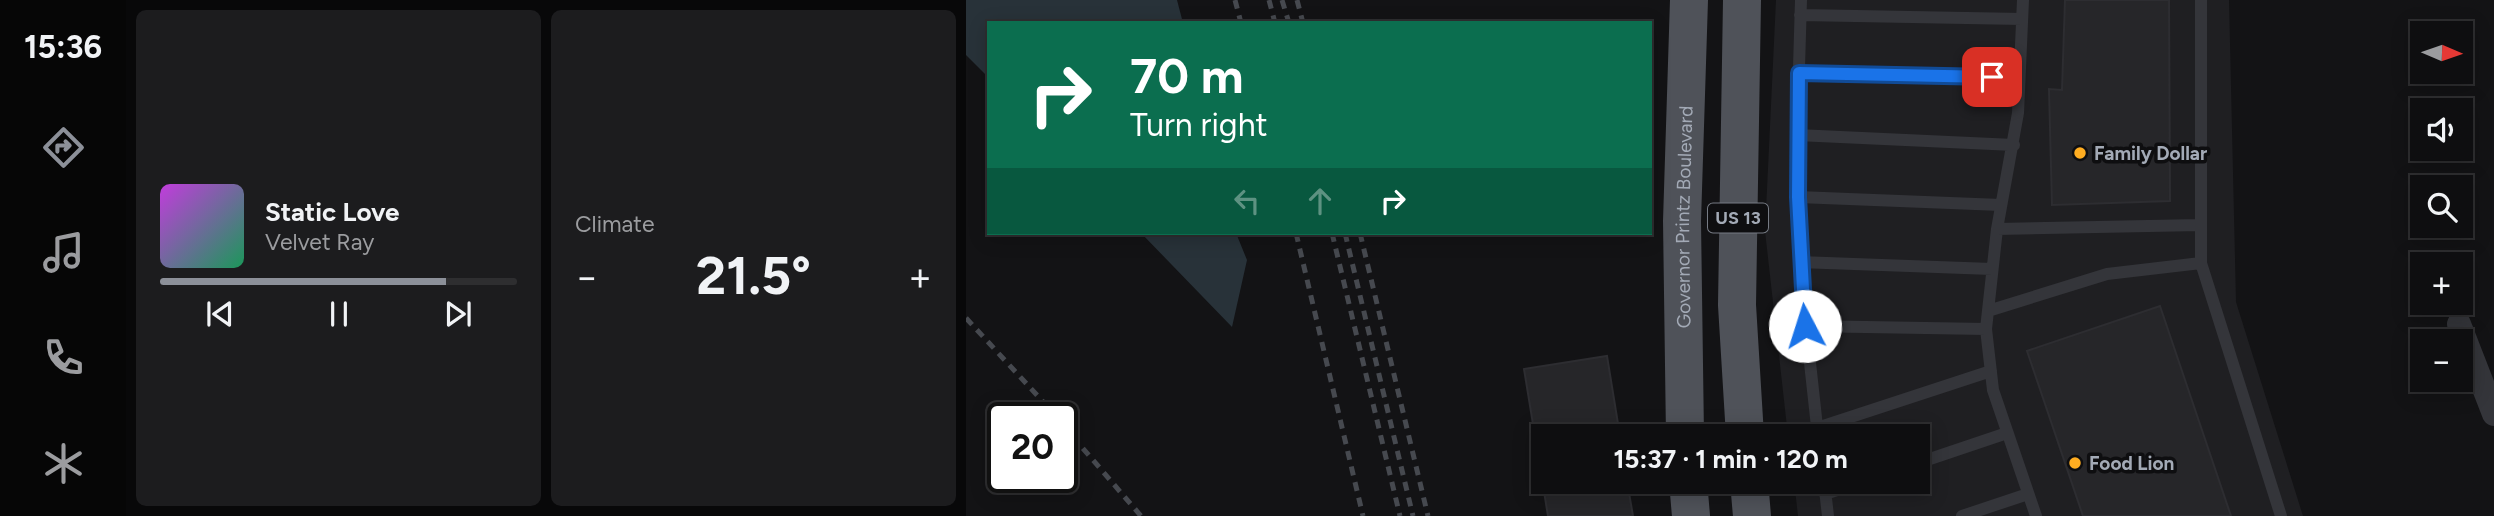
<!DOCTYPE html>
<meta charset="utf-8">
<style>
:root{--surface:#0e0e10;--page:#1c1c1e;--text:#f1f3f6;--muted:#9b9c9f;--line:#2e2e30;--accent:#8c9099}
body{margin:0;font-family:Figtree,sans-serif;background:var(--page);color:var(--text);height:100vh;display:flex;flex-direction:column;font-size:26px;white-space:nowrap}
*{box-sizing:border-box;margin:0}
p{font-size:23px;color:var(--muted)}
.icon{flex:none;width:38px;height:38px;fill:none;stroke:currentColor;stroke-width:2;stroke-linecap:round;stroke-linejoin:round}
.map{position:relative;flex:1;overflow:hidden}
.side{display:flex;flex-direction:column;gap:10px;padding:10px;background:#080809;width:840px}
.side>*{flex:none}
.guide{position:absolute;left:21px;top:21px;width:665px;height:214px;border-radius:0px;box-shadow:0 4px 18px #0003,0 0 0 2px var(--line);background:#0b6e4f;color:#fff;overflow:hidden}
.needle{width:46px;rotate:92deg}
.fabs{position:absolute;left:1444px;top:21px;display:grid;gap:14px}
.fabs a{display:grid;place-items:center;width:63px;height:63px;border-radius:0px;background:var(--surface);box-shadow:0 4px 18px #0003,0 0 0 2px var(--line);font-size:35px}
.speed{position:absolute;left:21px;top:402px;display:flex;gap:14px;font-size:35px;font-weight:700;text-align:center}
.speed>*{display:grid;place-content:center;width:91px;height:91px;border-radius:50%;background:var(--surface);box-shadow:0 4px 18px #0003,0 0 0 2px var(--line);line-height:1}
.speed .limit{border:4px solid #111;border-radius:10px;background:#fff;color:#111}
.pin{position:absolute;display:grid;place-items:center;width:60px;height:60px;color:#fff;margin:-30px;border-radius:14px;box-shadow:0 4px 10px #0006}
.me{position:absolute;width:77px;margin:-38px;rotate:355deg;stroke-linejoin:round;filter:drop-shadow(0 0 5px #0008)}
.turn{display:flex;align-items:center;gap:24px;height:147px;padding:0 28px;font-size:32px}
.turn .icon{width:91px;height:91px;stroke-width:2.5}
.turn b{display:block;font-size:49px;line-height:60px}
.lanes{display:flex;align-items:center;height:66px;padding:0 28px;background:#0003;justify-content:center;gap:35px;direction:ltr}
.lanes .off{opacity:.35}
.big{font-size:52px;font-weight:700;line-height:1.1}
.side .widget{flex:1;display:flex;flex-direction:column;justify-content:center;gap:10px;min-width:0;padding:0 24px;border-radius:10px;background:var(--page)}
.song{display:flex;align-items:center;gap:21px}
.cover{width:84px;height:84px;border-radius:10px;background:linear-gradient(135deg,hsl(290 70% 55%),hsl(150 70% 35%))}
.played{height:7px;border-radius:4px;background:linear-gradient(90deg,var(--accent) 80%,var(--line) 80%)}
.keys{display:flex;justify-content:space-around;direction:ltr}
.heat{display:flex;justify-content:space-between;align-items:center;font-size:38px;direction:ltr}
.side .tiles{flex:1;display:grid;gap:10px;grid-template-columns:repeat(2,1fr)}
.trip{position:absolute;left:565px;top:424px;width:399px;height:70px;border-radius:0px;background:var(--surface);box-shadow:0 4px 18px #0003,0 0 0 2px var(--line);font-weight:700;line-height:70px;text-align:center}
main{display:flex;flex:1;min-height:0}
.dock{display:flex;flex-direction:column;width:126px;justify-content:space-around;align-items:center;background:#060606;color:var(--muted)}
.dock .icon{width:49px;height:49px}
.dock .selected{color:var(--accent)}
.dock b{font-size:32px;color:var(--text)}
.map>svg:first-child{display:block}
.built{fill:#1f1f22}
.water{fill:#283239}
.building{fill:#262629;stroke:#2d2d31;stroke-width:2}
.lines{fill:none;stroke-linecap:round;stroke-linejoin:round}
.lane{stroke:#34353a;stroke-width:12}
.street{stroke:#34353a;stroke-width:24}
.primary{stroke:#4f5259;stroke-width:38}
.rail{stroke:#46494f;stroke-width:5;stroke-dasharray:9 7;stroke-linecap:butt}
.route-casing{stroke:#114b97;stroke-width:18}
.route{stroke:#1a73e8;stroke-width:12}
.poi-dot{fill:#ffad21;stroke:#0e0e10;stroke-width:2.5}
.labels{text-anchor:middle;stroke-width:7;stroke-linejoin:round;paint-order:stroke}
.shield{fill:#0e0e10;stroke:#767b84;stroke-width:2}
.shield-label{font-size:18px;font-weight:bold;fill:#a3aab6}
.poi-label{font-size:19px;font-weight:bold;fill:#a3aab6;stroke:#0e0e10;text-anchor:start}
.street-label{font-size:19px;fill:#a3aab6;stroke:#0e0e10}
</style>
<main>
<nav class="dock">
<b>15:36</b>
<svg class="icon selected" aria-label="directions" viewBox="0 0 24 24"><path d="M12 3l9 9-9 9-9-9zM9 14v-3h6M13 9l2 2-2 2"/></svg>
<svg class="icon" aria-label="music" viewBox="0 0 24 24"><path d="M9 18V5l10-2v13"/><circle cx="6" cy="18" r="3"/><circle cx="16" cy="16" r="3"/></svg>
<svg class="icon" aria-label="phone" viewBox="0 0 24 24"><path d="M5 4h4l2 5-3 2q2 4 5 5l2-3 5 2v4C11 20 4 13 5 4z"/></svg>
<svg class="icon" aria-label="climate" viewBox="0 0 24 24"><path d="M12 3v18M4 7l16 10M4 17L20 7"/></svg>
</nav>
<section class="side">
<div class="tiles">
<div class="widget">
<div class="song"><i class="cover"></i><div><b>Static Love</b><p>Velvet Ray</p></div></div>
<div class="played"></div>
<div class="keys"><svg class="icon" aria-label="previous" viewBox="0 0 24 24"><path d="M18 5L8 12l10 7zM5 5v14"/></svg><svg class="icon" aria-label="pause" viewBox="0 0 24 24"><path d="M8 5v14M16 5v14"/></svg><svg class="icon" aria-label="next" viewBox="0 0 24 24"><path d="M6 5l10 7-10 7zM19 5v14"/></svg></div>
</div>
<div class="widget"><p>Climate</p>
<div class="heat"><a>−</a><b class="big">21.5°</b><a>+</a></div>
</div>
</div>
</section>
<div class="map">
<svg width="1528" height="516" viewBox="0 0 1528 516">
<rect width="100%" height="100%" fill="#131315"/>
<path class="built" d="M810,0H1263L1270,302L1337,516H832L828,481H952V436H822L799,231Z"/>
<path class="water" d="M0,0H211L217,23H23V78L0,55Z
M175,233H270L281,260L266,327Z"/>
<path class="building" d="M1099,0H1203L1204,201L1086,205L1083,89L1096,90Z
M1194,306L1265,516H1117L1061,351Z
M641,356L654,436H578V481H661L667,516H582L558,369Z"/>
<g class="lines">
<path class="lane" d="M835,0L831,135L833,262L852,436
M1057,0L1052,113L1031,229L1020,329L1027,390L1070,516
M1235,0V263L1315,516
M834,15L1056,19
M833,73L1053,78
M831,135L1048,145
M832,197L1035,205
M1031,229L1234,225
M833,262L1026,269
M1022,311L1141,274L1235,263
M839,326L1020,329
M851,428L1025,371
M952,463L1041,433
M858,481L862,516
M859,494L898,481
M996,516L1062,494"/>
<path class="street" d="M1493,324L1528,414"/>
<g class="primary">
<path d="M776,0L771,305L779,436"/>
<path id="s1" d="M719,436L716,221L723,0"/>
<path d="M722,481L725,516"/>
<path d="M783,481L786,516"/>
</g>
<path class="rail" d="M269,0L275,23
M303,0L309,23
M316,0L323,23
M331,0L337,23
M330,233L397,516
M366,233L434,516
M379,233L447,516
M394,233L462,516
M0,318L92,418
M96,424L175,516"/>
</g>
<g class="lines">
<g class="route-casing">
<path id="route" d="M839,326L832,197L833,73L1026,77"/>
</g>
<use href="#route" class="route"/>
</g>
<g class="poi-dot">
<circle cx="1114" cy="153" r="7"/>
<circle cx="1109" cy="463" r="7"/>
</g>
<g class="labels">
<rect class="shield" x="742" y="203.5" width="60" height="29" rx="5"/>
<g class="shield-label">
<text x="772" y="224">US 13</text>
</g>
<g class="poi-label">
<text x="1128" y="160">Family Dollar</text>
<text x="1123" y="470">Food Lion</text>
</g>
<g class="street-label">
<text dy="7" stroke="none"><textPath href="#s1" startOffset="219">Governor Printz Boulevard</textPath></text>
</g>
</g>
</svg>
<div class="fabs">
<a><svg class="needle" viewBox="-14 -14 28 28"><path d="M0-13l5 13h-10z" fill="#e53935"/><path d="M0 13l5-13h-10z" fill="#9b9c9f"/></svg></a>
<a><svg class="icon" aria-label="sound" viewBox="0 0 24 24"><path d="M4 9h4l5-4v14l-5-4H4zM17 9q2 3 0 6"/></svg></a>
<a><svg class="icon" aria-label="search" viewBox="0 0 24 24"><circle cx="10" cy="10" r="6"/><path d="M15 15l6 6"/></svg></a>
<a>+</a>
<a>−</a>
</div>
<div class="speed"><div class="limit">20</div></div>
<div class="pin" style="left:1026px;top:77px;background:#d93025"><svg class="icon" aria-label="arrive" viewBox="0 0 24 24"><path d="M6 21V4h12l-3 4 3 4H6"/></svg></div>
<svg class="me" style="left:839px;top:326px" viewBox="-20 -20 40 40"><circle r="19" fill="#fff"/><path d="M0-13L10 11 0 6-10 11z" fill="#1a73e8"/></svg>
<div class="trip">15:37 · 1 min · 120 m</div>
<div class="guide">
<div class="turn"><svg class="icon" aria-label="right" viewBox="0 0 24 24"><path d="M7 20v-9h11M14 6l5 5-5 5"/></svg><div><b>70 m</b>Turn right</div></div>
<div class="lanes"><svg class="icon off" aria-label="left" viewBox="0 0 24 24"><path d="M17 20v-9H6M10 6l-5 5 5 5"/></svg><svg class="icon off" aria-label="ahead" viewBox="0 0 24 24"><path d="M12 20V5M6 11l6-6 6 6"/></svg><svg class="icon" aria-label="right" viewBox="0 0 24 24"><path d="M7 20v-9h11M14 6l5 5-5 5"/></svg></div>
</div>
</div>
</main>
